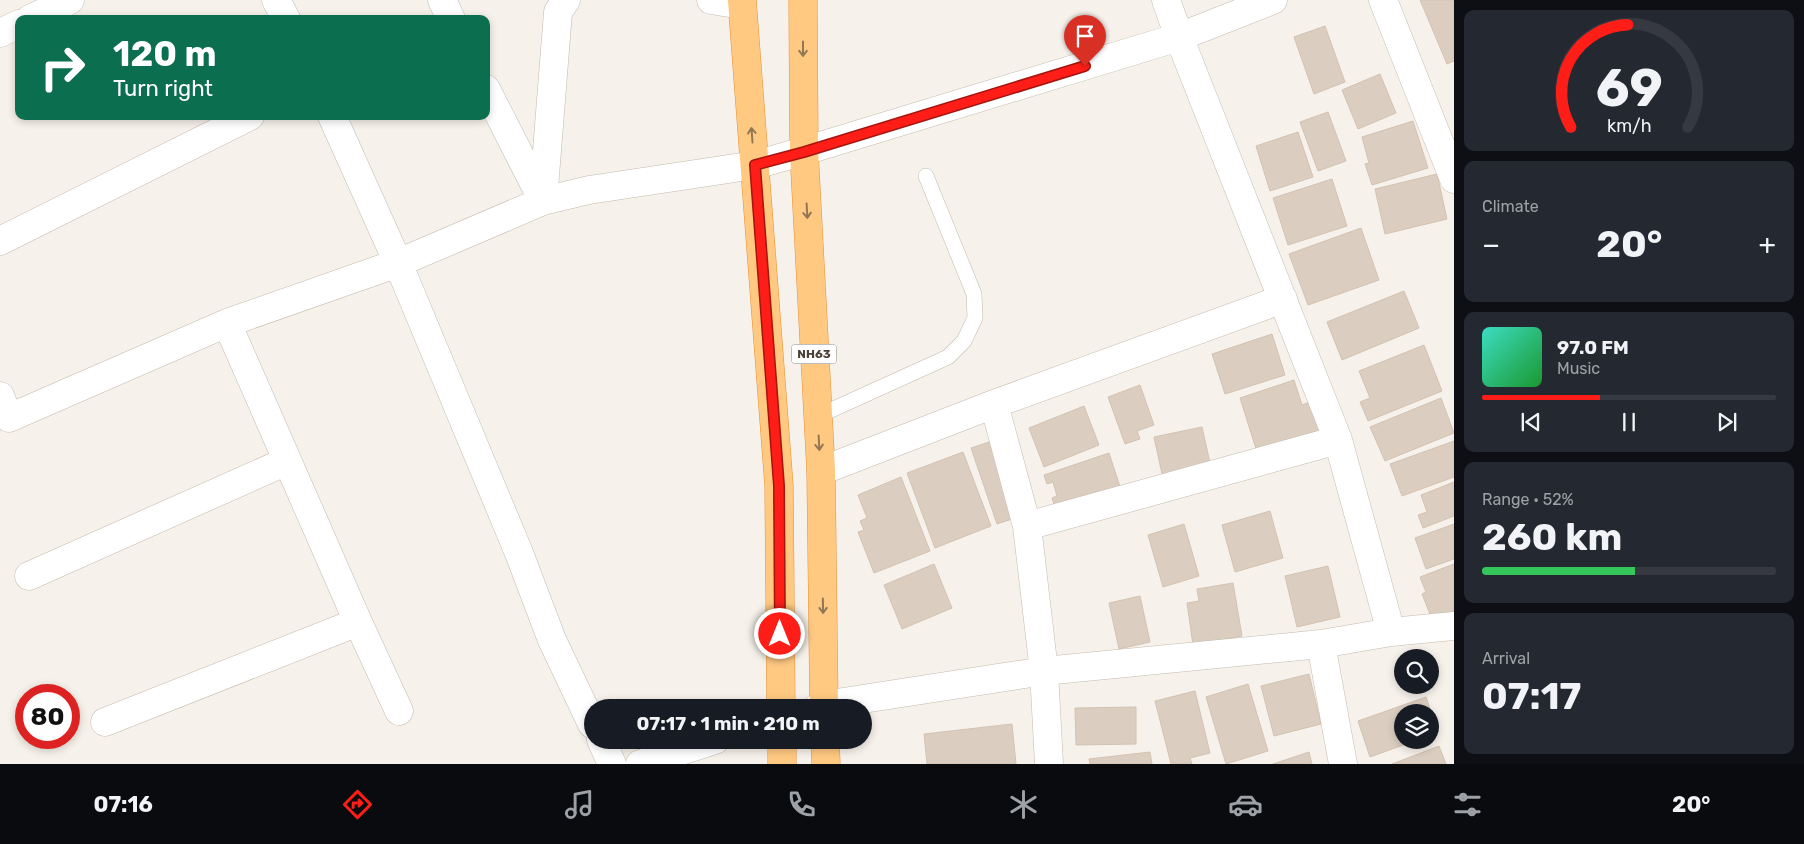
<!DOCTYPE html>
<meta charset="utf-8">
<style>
:root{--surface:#171b24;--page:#242831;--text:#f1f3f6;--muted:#9ea1a6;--line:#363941;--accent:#ff1e17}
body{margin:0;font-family:Rubik,sans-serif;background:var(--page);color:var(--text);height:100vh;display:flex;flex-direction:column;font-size:19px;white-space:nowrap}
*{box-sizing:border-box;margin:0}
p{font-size:16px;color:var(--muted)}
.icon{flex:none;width:28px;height:28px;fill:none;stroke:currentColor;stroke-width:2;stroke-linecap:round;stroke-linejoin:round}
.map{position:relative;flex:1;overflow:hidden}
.side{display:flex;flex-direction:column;gap:10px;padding:10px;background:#0d0f14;width:350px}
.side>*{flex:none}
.top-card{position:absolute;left:15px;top:15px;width:475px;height:105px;border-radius:10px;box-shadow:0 2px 8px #0003;background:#0b6e4f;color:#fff;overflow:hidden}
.controls{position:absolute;left:1394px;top:649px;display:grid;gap:10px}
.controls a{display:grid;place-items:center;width:45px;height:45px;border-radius:50%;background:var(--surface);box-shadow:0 2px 8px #0003;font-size:25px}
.speed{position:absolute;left:15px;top:684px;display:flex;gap:10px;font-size:25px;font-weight:700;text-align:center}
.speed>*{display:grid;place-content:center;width:65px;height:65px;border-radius:50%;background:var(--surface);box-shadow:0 2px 8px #0003;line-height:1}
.speed .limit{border:8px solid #d22;background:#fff;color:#111}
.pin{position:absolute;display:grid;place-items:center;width:42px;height:42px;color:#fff;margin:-51px -21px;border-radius:50% 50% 50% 0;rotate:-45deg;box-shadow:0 0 5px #0007}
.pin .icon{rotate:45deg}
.me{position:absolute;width:55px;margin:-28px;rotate:0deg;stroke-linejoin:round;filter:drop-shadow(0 0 4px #0008)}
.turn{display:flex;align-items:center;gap:18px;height:105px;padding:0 15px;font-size:22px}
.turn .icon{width:65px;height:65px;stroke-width:2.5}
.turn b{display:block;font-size:35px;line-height:42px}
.big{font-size:38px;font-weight:700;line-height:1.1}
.side .card{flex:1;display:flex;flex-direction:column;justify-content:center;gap:8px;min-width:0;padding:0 18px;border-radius:10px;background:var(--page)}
.side .dial{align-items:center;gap:0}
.dial svg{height:130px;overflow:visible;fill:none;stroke:var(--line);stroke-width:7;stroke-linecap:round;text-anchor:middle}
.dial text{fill:var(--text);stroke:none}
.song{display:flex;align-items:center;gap:15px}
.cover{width:60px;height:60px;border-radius:8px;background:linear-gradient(135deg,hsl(170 70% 55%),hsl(130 70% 35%))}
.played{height:5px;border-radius:2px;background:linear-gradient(90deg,var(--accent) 40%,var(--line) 40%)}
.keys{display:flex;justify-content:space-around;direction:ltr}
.heat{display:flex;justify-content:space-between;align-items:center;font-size:28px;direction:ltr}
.charge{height:8px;border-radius:4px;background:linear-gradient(90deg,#34c759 52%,var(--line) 0)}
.trip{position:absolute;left:584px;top:699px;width:288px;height:50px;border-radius:25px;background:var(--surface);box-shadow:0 2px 8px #0003;font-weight:700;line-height:50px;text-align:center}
.tabs{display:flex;height:80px;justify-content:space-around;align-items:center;background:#090b0e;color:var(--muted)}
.tabs .icon{width:35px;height:35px}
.tabs .active{color:var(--accent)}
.tabs b{font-size:22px;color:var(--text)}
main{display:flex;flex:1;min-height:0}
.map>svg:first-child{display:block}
.building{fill:#dbcec1;stroke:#d3c2b1}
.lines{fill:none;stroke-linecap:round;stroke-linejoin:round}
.service-casing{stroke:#c5baae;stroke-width:16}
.minor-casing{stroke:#c5baae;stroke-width:29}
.trunk-casing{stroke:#e78f32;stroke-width:29}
.service{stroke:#fff;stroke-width:15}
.minor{stroke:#fff;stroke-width:28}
.trunk{stroke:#ffc982;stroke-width:28}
.oneway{stroke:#927755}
.route-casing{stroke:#a6140f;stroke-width:12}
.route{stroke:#ff1e17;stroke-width:9}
.labels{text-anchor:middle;stroke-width:4;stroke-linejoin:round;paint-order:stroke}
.shield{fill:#fff;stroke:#807973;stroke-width:1}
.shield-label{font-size:12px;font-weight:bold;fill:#4a4037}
</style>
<main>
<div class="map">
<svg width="1454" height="764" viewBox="0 0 1454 764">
<rect width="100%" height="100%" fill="#f6f1ea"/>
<path class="building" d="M1420,0H1454V61L1447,64Z
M1325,26L1345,82L1314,94L1294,37Z
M1380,74L1396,113L1358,129L1342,90Z
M1328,112L1346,161L1318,171L1300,122Z
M1413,121L1428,168L1372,185L1365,164L1369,163L1362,137Z
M1298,132L1313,177L1270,191L1256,146Z
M1437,174L1447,219L1385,234L1375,189Z
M1332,179L1347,226L1288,245L1273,198Z
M1361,228L1379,280L1308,305L1289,254Z
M1404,291L1419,328L1342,360L1327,322Z
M1272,334L1285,375L1225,394L1212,354Z
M1424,345L1442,391L1368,421L1360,402L1370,398L1359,371Z
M1294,380L1302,405L1317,399L1327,429L1257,452L1240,398Z
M1140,385L1154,425L1137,431L1140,439L1125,444L1108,397Z
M1441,398L1454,433L1385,461L1370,427Z
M1084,406L1099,445L1044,467L1029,428Z
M1202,427L1212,472L1164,483L1154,437Z
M995,440L1021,516L997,524L971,448Z
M1454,441V477L1402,496L1390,464Z
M963,452L991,526L935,548L907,473Z
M1109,453L1122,493L1057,514L1052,498L1057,496L1053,482L1047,484L1044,475Z
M901,477L930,551L874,573L858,532L864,530L860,521L867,518L858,495Z
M1454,482V516L1423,528L1418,515L1427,512L1421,495Z
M1270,511L1283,558L1235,572L1222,525Z
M1184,524L1199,576L1163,587L1148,535Z
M1454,524V559L1426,569L1415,538Z
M934,564L952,608L902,629L884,585Z
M1454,564V611L1432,619L1422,594L1426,592L1420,577Z
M1328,566L1340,617L1297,627L1285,576Z
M1233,583L1242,636L1193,645L1187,603L1199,601L1197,589Z
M1140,596L1150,642L1119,649L1109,603Z
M1309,674L1321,724L1274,736L1261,686Z
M1248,684L1268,751L1226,764L1206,697Z
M1195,691L1210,753L1190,758L1192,764H1171L1155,701Z
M1426,697L1438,732L1430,735V712H1402V740H1417L1370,757L1358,721Z
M1136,707V744L1076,745L1075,708Z
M1012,724L1016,764H927L924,734Z
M1439,746L1446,764H1392Z
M1150,752L1152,764H1090L1089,759Z
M1309,752L1312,764H1273Z"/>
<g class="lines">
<g class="service-casing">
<path id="service" d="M818,416L948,357L964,341L975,318L974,294L926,176"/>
</g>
<g class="minor-casing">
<path id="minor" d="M276,0L286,19
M442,0L451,19
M711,0L742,5
M1273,0L1179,37L1338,440L1391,632
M1383,0L1454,179
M30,19L70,0
M0,33L19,24
M486,89L543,201
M332,116L398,263L543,201L589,190L755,165L804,151L1179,37L1166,0
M543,201L558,12L566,0
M0,241L250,116
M227,323L358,622L399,711
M0,396L9,418L227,323L398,263L519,553L552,640L592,724
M994,404L1027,526
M821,471L994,404L1283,299
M29,576L287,461
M1321,644L1343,764
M817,708L824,705L1044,671L1321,644L1391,632L1454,626
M105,722L358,622
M601,740L612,764
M640,764L715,740
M1049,764L1044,671L1027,526L1338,440"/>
</g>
<g class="trunk-casing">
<path id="trunk" d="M742,0L779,486L781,708
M803,0L804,151L821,471L824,708
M782,740V764
M825,740L826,764"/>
</g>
<use href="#service" class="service"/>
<use href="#minor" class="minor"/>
<use href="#trunk" class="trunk"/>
</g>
<defs><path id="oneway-shaft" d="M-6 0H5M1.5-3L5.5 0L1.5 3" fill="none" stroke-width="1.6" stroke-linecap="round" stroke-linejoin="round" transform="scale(1.25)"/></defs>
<g class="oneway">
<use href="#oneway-shaft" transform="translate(803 49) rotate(90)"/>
<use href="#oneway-shaft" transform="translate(752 135) rotate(-94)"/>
<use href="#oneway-shaft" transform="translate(807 211) rotate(87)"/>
<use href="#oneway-shaft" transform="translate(819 443) rotate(87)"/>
<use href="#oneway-shaft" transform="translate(823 606) rotate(89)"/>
</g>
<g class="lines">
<g class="route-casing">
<path id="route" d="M780,634L779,486L755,165L804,152L1085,66"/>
</g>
<use href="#route" class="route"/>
</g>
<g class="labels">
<rect class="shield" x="791.5" y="344.5" width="45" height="19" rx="4"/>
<g class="shield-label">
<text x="814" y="358">NH63</text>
</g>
</g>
</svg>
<div class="controls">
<a><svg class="icon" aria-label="search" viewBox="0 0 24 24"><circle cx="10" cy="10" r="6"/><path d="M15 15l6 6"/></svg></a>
<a><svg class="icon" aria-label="layers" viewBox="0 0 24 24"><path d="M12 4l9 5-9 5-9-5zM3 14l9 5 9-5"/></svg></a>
</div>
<div class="speed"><div class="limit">80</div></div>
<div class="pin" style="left:1085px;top:66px;background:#d93025"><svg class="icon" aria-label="arrive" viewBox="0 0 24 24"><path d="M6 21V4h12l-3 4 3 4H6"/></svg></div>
<svg class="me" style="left:780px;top:634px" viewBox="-20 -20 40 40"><circle r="17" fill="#ff1e17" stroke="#fff" stroke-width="3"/><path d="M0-11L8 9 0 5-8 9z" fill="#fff"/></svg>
<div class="trip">07:17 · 1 min · 210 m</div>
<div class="top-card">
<div class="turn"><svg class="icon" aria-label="right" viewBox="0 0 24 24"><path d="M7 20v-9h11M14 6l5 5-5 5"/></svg><div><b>120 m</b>Turn right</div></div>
</div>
</div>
<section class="side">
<div class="card dial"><svg viewBox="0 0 100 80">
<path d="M14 69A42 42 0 1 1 86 69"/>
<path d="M14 69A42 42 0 0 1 49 6" stroke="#ff1e17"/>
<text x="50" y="56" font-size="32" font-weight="700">69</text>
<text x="50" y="72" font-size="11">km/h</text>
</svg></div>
<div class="card"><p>Climate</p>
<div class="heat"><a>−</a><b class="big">20°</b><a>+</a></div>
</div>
<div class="card">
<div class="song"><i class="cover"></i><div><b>97.0 FM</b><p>Music</p></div></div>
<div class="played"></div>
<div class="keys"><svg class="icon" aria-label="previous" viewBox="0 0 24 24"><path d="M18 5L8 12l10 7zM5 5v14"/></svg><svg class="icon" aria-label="pause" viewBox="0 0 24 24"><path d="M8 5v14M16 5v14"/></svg><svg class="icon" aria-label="next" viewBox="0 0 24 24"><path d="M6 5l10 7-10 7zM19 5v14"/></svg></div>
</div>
<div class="card"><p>Range · 52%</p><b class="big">260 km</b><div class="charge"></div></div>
<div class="card"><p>Arrival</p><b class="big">07:17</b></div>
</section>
</main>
<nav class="tabs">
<b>07:16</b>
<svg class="icon active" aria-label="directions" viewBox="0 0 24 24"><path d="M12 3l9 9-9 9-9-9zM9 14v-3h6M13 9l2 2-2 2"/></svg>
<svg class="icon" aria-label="music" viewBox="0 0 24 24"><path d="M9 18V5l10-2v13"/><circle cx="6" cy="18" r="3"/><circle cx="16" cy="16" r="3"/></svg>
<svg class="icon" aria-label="phone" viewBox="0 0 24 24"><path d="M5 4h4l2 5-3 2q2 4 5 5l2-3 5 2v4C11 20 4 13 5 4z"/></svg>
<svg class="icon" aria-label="climate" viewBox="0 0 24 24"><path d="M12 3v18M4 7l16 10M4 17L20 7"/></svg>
<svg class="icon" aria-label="car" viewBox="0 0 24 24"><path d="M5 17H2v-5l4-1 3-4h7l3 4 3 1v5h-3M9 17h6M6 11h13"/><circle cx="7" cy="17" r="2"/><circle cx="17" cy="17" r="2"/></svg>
<svg class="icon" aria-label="filters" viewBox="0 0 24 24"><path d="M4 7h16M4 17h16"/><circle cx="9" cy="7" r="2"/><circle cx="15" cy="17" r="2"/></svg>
<b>20°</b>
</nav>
